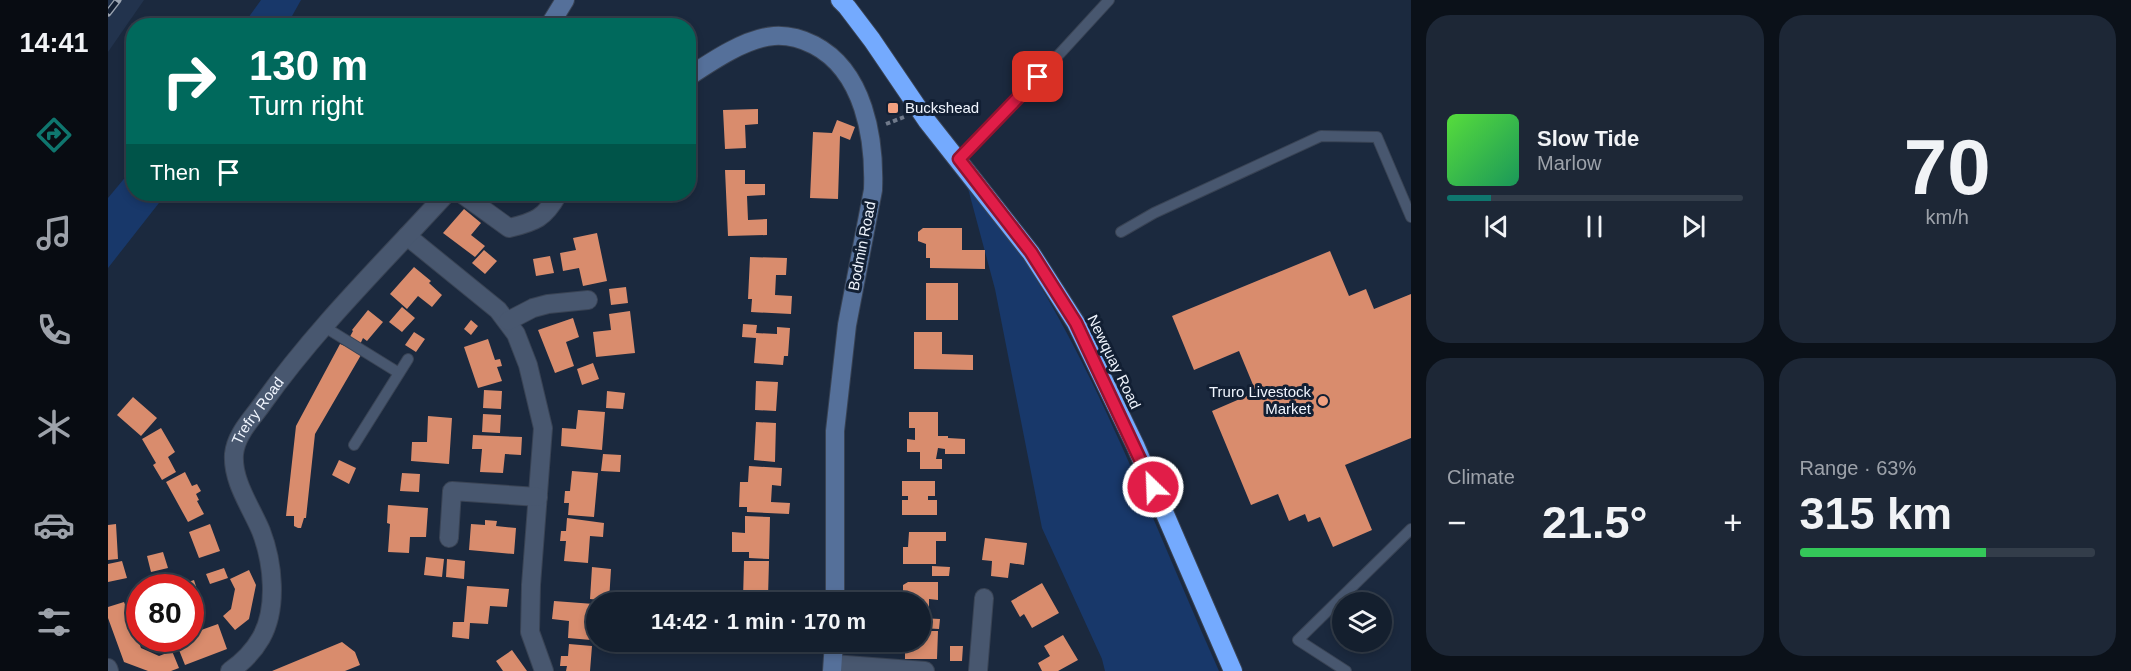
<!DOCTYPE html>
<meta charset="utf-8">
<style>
:root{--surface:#141f2e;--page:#1d2736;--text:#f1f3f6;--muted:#9da2aa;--line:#333d4a;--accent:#0f766e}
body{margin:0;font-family:Arial,sans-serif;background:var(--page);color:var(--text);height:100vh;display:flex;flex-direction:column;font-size:22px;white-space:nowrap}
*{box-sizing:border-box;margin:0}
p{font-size:20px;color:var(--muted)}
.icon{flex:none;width:33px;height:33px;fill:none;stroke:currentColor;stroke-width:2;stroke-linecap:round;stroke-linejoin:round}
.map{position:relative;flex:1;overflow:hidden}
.drawer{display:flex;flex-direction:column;gap:15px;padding:15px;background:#0b1119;width:720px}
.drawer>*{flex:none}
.top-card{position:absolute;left:18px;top:18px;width:570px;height:183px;border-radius:24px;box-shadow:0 3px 9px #0003,0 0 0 2px var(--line);background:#00695c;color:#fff;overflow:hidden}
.buttons{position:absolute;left:1224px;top:592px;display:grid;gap:12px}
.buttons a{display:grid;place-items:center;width:60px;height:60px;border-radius:50%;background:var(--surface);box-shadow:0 3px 9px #0003,0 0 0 2px var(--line);font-size:30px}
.speed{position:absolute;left:18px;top:574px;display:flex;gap:12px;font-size:30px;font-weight:700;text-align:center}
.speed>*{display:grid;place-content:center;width:78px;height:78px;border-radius:50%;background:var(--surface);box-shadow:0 3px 9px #0003,0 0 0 2px var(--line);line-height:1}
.speed .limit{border:9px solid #d22;background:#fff;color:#111}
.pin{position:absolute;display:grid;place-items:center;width:51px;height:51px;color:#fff;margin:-26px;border-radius:12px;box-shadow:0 3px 9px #0006}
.me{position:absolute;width:66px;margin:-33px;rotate:336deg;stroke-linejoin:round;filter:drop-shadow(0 0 4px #0008)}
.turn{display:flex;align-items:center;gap:21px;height:126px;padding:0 24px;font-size:27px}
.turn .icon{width:78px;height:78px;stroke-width:2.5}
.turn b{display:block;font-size:42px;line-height:51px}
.then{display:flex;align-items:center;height:57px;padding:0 24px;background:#0003;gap:12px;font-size:22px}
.big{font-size:45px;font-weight:600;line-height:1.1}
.drawer .widget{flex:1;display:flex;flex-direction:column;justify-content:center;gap:9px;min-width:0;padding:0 21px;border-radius:24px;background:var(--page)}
.drawer .dial{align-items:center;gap:0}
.dial b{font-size:78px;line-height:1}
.song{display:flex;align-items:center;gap:18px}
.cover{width:72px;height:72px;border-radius:9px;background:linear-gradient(135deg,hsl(110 70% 55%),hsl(150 70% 35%))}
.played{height:6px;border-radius:3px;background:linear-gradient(90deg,var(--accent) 15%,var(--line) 15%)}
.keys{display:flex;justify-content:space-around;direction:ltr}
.heat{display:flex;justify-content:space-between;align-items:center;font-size:33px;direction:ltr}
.charge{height:9px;border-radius:4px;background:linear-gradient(90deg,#34c759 63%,var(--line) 0)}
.drawer .tiles{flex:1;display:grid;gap:15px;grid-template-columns:repeat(2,1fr)}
.trip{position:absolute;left:478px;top:592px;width:345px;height:60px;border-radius:30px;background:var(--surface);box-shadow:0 3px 9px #0003,0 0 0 2px var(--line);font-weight:600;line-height:60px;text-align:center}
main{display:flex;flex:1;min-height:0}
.menu{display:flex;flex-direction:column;width:108px;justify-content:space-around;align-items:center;background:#080c12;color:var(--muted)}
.menu .icon{width:42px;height:42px}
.menu .on{color:var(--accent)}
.menu b{font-size:27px;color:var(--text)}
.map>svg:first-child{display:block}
.built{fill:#22334d}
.green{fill:#18386a}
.building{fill:#d98c6d}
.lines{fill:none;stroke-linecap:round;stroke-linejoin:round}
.lane-casing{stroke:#394354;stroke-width:12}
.street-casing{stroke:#394354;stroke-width:20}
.secondary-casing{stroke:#394354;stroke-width:20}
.highway-casing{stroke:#394354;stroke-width:20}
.path{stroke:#707a8b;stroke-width:4;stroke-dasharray:4.5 3;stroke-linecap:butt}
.lane{stroke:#48576f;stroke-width:10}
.street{stroke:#48576f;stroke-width:18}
.secondary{stroke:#55709a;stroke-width:18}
.highway{stroke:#74aafe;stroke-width:18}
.rail-casing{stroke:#9ba4b1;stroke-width:7}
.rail{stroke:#121f33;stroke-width:4.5;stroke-dasharray:14;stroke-linecap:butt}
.route-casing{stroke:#92132f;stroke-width:15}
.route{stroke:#e11d48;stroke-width:10}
.poi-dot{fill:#f2a080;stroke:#121f33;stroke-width:2}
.labels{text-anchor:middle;stroke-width:6;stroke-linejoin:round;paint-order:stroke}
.poi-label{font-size:15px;fill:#f0f5fe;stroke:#121f33;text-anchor:start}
.street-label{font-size:15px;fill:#f0f5fe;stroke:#121f33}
</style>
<main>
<nav class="menu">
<b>14:41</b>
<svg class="icon on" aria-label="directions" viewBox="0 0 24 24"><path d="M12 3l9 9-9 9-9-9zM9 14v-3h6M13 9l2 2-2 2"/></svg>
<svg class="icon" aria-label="music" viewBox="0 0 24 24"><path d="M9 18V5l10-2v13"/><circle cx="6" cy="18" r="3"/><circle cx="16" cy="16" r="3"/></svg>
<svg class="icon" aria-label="phone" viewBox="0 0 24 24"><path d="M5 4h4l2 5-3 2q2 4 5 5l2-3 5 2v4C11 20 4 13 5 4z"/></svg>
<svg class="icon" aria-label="climate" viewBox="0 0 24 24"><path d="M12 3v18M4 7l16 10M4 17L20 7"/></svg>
<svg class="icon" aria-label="car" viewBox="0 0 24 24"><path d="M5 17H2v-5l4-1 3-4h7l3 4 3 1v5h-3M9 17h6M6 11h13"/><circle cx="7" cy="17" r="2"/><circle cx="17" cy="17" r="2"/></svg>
<svg class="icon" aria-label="filters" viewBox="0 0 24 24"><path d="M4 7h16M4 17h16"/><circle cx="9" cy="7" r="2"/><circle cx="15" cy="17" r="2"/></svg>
</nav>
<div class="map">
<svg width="1303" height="671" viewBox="0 0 1303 671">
<rect width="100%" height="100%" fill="#1b293e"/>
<path class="built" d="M0,0H36L0,52Z"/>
<path class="green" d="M153,0H193L179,25H135Z
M25,168L26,194H58L0,268V198Z
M858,181C878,207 900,233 917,261C998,389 1049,534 1111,671H997L994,659L934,528L887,289Z"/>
<path class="building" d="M650,109V124L637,125L638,148L617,149L615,110Z
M729,120L747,127L742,140L732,136L730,199L702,198L705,132L724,133Z
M617,170H637V184H657V195L639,196L640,220L659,219V235L620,236Z
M356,209L373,223L363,235L377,246L367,257L335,233Z
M815,228H854V250H877V269L822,268V258H818V244L810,241V232Z
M489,233L499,281L475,286L471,268L455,271L452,253L468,250L465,238Z
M376,250L389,261L377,274L364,263Z
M1222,251L1241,296L1258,289L1266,309L1303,294V438L1237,465L1264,530L1225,547L1212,517L1200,522L1197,514L1181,521L1170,494L1143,505L1104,411L1148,392L1131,351L1086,370L1064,316Z
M442,256L446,273L428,276L425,259Z
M642,257L679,258L678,275H668L667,295L684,296L683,314L643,312L644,299H640Z
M306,267L323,281L321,283L334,295L324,307L310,296L299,309L282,294Z
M818,283H850V320H818Z
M518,287L520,303L503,305L501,289Z
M294,307L307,318L294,332L281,322Z
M260,310L275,322L259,341L255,338L248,353L253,355L207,434L198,518H196L193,528H190L186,526V516H178L188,426L232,344L237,346L245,331L244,330Z
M522,311L527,353L488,357L485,332L503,330L501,314Z
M465,318L471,337L458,342L466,366L447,373L430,330Z
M363,320L370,326L363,335L356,329Z
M635,324L649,325L648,333L669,334V327L682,328L680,356H676L675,365L646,363L648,338L634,337Z
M306,332L317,339L308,352L297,345Z
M806,332H834V354L865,355V370L806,369Z
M380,339L387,360L392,359L394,366L389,367L394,381L370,388L356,347Z
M485,363L491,379L474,385L469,369Z
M648,381L670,382L668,411L647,410Z
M376,390L394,391L393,409L375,408Z
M499,391L517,393L515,409L498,408Z
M25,397L49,418L33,436L9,415Z
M470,410L497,412L494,450L453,446L454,428L468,429Z
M801,412H830V436H840V438L857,439V454H837V449L830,448L828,459H834V469H812V452H799V439L807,440V428H801Z
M375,414L393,415L392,433L374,432Z
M320,416L344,418L341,464L303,461L304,442H319Z
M648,422L668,423L667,462L646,460Z
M53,428L67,452L60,457L68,472L54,480L45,465L48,463L34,439Z
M365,435L414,437L413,455L397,454L395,473L372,472L374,449H364Z
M495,454L513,455L512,472L493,471Z
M231,460L248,468L241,484L224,475Z
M641,466L674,468L673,486L664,485L663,502L682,503L681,514L639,512V507H631L632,482H640Z
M464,471L490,473L486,517L460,515L461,503H456L457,491H462Z
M77,472L84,486L89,484L93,491L88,494L91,500L89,501L96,514L80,522L58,482Z
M294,473L312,474L311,492L292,491Z
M794,481H827V496H820V500H829V515H794V500H800V496H794Z
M280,505L320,508L318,537H302L301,553L280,552L282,524L279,523Z
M637,516L662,517L661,559L641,558V552H624V532L637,533Z
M459,518L496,523L495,537L482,536L480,563L456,561L458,541H452L453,531H458Z
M377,520L389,521L388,526L408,528L406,554L361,550L363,524L377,525Z
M8,524L10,559L0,560V525Z
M102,524L112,551L91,558L81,532Z
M801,532H838V541H828V564H795V547H800Z
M877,538L919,543L916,565L902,563L900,578L883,576L884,561L874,560Z
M55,552L60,568L43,572L39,556Z
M318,557L336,559L334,577L316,575Z
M339,559L357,561L356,579L338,577Z
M14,561L19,578L0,582V564Z
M636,561H661L660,597L682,598V603H645V599H635Z
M824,566L842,567L841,576H824Z
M484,567L503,569L501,601L482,599Z
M116,568L120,578L102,584L98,574Z
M141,570L148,585L141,619L127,630L115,616L123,609L127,589L122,579Z
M86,580L91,596L82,599V588H70L69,586Z
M800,582H830V600L821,599V612H813V603H795L800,596L795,592V585Z
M934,583L951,613L924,628L916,614L912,617L903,601Z
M359,586L401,589L399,607L382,606L380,624L362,623L361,639L344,637L345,622H356Z
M446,601L486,604V606H489V621L485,620L483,640L460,638L461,621L444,619Z
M16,602L33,648L51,656L64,651L71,668L63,671H40L16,662L0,618V607Z
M813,618L832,619L831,629L813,628Z
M110,624L119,649L77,665L67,640L82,639V634Z
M813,631H830L829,659H797V646H804V642H813Z
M955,635L970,660L950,671H934L930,663L942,656L936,646Z
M234,642L247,652L252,665L237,671H164Z
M637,642H658V652H637Z
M461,644L484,646L482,671H458L459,666H452L453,656H460Z
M842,646H855L854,661H842Z
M404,650L419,671H395L388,661Z"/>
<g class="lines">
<g class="lane-casing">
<path id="lane" d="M851,159L902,108L1001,0
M1013,232L1046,213L1213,136L1269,137L1303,217
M215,326L291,373
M246,445L300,359
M1238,671L1190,640L1303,529"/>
</g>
<g class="street-casing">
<g id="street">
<path d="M354,194L401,228C427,222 437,218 450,194"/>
<path d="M299,236L390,310L408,334L420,365L435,428L423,585L422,632L436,671"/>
<path d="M400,321L425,308L440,304L480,300"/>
<path d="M341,538L344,491L430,497"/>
<path d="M725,664L817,671"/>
<path d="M0,668L1,671"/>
<path id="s1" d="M122,671C135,662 145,652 153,638C170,608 165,562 153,531C143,507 124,481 126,454C128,434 144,419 155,403C209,327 276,262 338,194"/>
<path d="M870,671L876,598"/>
</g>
</g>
<g class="secondary-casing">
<path id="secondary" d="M441,26L457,0
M580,77C604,61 638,38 666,36C680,35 694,39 706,45C756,71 767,138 765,190L739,325L727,431V603
M724,671L726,642"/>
</g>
<g class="highway-casing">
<path id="highway" d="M732,0L739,7L764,40L819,121L923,253L968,323L1028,447L1125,671"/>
</g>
<path class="path" d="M778,124L796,117"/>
<use href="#lane" class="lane"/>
<use href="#street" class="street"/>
<use href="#secondary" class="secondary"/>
<use href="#highway" class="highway"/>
<g class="rail-casing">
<path id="rail" d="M0,13L10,0"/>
</g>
<use href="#rail" class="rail"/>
</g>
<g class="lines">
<g class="route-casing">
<path id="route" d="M930,77L851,159L923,252L968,323L1045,487"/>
</g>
<use href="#route" class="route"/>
</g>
<g class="poi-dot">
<rect x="779" y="102" width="12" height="12" rx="3"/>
<circle cx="1215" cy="401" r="6"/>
</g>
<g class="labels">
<g class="poi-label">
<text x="797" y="113">Buckshead</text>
<text x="1203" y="397" text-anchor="end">Truro Livestock<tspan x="1203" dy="17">Market</tspan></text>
</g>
<g class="street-label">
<text transform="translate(754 246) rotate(-79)" y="5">Bodmin Road</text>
<text transform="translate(1006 362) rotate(64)" y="5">Newquay Road</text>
<text dy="5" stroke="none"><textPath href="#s1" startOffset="288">Trefry Road</textPath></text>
</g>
</g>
</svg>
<div class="buttons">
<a><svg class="icon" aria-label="layers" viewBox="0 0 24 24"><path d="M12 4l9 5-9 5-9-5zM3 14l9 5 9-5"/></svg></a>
</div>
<div class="speed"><div class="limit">80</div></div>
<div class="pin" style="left:930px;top:77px;background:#d93025"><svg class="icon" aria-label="arrive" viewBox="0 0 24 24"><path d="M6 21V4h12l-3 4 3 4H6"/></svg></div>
<svg class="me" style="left:1045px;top:487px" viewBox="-20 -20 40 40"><circle r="17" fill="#e11d48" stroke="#fff" stroke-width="3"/><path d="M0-11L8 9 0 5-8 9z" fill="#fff"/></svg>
<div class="trip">14:42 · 1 min · 170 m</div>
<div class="top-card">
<div class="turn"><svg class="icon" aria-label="right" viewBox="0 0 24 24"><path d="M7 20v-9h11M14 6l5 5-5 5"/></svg><div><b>130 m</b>Turn right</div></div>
<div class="then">Then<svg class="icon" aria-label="arrive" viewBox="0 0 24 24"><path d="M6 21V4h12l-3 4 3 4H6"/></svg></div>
</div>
</div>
<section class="drawer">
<div class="tiles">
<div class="widget">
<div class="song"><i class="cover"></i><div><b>Slow Tide</b><p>Marlow</p></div></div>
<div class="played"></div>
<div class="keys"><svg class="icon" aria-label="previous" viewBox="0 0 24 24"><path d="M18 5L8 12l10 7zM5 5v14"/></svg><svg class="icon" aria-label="pause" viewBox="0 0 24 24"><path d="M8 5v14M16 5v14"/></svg><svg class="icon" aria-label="next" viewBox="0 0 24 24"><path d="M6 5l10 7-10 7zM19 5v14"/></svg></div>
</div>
<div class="widget dial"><b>70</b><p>km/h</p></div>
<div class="widget"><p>Climate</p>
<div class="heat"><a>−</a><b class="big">21.5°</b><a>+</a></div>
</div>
<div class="widget"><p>Range · 63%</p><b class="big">315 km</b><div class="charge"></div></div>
</div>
</section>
</main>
